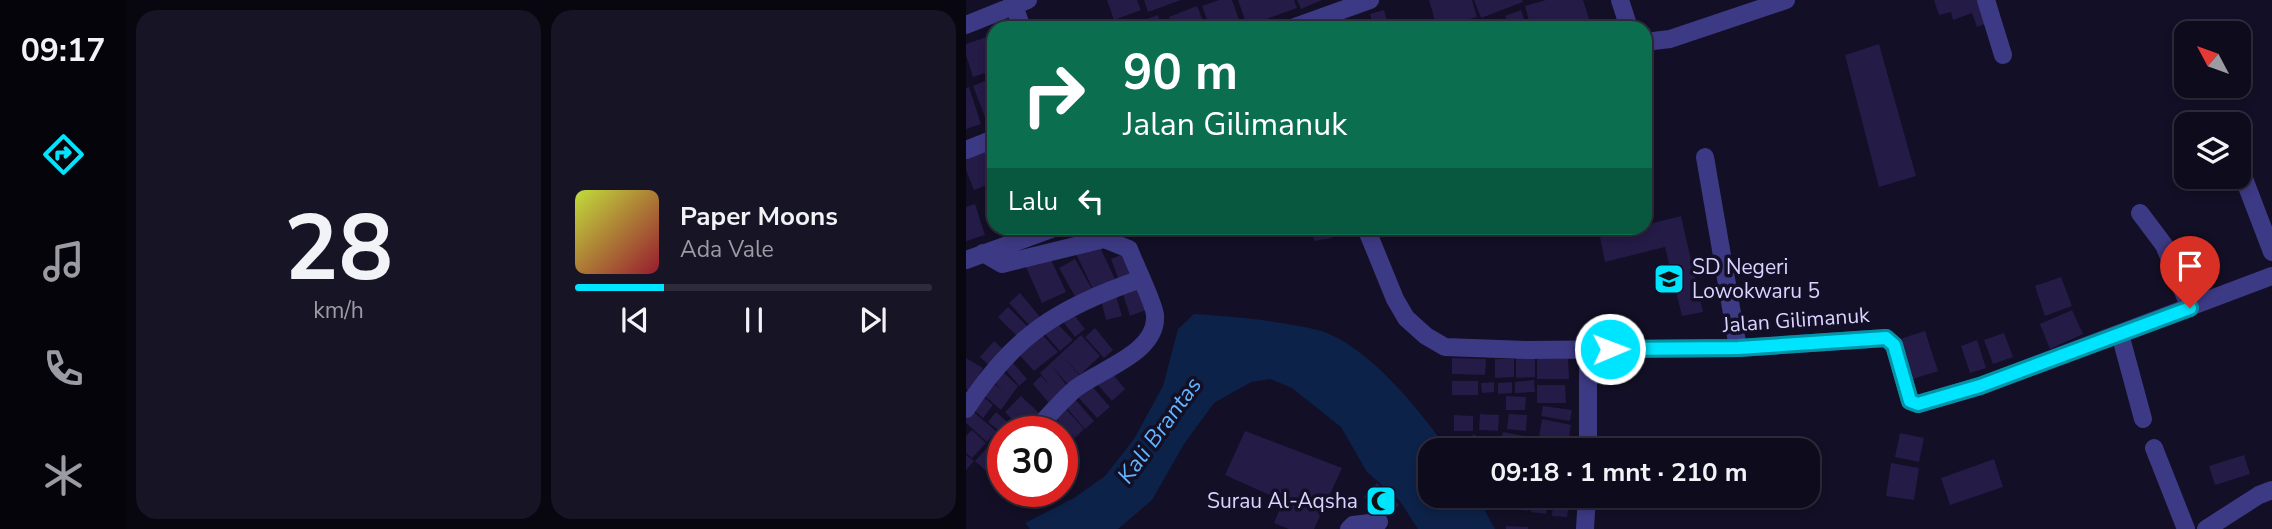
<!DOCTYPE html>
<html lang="id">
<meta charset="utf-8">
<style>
:root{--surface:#0e0b1c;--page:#171425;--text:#f1f3f6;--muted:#9b9ba3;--line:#2e2b3b;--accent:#00e5ff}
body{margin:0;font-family:"Nunito Sans",sans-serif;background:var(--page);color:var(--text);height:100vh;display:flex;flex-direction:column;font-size:26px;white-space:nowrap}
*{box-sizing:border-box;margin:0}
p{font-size:23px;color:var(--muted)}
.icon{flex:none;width:38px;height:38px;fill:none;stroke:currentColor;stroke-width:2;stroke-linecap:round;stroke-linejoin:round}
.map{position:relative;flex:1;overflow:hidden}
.drawer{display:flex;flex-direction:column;gap:10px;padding:10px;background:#08060f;width:840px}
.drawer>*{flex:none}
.hud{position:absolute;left:21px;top:21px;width:665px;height:214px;border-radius:21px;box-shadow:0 4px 10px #0003,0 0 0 2px var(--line);background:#0b6e4f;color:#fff;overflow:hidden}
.needle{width:46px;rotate:311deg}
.controls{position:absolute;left:1208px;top:21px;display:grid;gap:14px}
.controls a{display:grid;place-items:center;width:77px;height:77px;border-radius:14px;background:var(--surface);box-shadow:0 4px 10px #0003,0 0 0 2px var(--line);font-size:35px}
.speed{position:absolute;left:21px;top:416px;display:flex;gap:14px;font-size:35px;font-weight:700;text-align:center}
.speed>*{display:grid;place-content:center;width:91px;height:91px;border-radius:50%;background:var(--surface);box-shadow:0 4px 10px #0003,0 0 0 2px var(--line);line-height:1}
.speed .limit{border:10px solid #d22;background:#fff;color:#111}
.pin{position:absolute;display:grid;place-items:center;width:60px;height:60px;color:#fff;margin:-72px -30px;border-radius:50% 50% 50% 0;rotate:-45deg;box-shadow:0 0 7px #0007}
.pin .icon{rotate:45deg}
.me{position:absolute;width:77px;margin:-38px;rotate:89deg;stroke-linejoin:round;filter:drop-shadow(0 0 5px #0008)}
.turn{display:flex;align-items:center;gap:24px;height:147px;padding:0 21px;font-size:32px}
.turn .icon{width:91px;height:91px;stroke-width:2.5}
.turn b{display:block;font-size:49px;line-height:60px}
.then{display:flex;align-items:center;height:66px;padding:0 21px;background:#0003;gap:14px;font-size:26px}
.drawer .widget{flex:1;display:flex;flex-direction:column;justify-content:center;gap:10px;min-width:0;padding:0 24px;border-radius:21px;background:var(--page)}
.drawer .dial{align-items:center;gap:0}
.dial b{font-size:91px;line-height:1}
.song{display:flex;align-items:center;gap:21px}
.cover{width:84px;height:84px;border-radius:10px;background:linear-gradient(135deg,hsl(70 70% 55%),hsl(350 70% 35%))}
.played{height:7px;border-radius:4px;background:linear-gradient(90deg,var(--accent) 25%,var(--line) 25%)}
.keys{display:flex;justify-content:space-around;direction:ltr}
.drawer .tiles{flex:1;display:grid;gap:10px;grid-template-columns:repeat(2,1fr)}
.trip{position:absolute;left:452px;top:438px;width:402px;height:70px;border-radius:21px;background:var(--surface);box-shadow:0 4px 10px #0003,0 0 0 2px var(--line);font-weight:700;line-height:70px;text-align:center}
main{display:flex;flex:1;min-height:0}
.tabs{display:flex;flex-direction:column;width:126px;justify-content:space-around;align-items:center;background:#06040b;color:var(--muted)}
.tabs .icon{width:49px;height:49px}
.tabs .on{color:var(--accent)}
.tabs b{font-size:32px;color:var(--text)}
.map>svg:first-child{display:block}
.water{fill:#0c2248}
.building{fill:#241b47}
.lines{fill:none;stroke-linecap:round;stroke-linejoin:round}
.street{stroke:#3d3a85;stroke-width:18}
.route-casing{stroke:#0095a6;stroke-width:18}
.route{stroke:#00e5ff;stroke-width:12}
.labels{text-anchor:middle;stroke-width:7;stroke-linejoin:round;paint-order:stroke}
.poi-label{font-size:21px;fill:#d9d4ff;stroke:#130f26;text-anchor:start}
.street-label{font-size:21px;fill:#d9d4ff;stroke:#130f26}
.water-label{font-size:23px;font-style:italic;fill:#62b6ff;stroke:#130f26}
</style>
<main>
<nav class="tabs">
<b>09:17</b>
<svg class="icon on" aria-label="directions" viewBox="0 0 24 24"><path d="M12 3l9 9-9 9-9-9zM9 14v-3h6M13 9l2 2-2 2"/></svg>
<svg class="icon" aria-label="music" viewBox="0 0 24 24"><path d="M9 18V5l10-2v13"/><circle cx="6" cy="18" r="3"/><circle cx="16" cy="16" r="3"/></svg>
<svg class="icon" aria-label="phone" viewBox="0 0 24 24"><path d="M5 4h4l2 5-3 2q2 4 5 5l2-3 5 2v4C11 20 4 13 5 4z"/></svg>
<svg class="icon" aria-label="climate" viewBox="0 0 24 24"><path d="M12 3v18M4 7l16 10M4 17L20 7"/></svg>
</nav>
<section class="drawer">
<div class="tiles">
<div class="widget dial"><b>28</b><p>km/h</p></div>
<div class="widget">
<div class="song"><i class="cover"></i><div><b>Paper Moons</b><p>Ada Vale</p></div></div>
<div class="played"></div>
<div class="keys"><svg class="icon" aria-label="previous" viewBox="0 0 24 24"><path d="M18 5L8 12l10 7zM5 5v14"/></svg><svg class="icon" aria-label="pause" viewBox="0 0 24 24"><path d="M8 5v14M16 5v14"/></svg><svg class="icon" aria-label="next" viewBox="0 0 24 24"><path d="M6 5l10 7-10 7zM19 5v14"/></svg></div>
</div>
</div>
</section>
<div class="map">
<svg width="1306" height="529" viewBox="0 0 1306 529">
<rect width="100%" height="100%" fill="#130f26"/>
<path class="water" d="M228,314C265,316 316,321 352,330C401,344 453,409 482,450H464V495H510L529,529H452L433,500L401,472L375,427L326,388L304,379L285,382L248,403L218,444L186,500L152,529H64L59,523L108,498L139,476L168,439L197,386L212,329Z"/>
<path class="building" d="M141,0H171L175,10L148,20Z
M178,0H215L182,12Z
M253,0H266L276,28H244L236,6Z
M272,0H328L331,8L281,26Z
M331,0H356L335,9Z
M463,0H506L511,17L471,28Z
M508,0H556L557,2L515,18Z
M580,0H617L626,28H565L559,6Z
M968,0H1015L1022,23L1011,27L1006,13L987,20L985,12L973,15Z
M231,6L240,28H208L203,17Z
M418,10L423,28H408L404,14Z
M555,10L561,28H543L539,16Z
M192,15L196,28H164L163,25Z
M536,18L540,28H520L519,24Z
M393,19L396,28H369Z
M27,35L28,70L7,77L0,55V44Z
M913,44L950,176L913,187L879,55Z
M28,77V120L21,122L7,86Z
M3,87L15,124L0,129V88Z
M27,148L28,182L8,190L0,170V158Z
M9,204L19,235L0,241V207Z
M715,216L737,312L716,316L699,247L639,262L634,237L679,228V225Z
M346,228H364L366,238L348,241Z
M132,243L149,279L127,289L110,254Z
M162,252L171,276L154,283L145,259Z
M83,255L100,292L76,303L59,265Z
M109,259L126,289L110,298L93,268Z
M1095,277L1106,306L1079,316L1069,286Z
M171,283L180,310L164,316L155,288Z
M54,293L74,317L64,326L43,303Z
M150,296L156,316L140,320L135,300Z
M42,307L62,327L52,337L32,317Z
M1106,310L1117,334L1084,349L1074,324Z
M105,311L119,329L109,337L95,319Z
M87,319L107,340L94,351L75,330Z
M129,328L147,350L138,358L119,337Z
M72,330L92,352L68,371L50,351Z
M959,331L972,371L947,379L934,339Z
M1038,333L1047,357L1027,364L1018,340Z
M115,335L134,356L114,375L97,357L114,376L103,386L86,366L101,386L82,402L67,384L75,376L84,386L74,373Z
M1011,340L1020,368L1004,373L995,346Z
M28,341L39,351L25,367L14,357Z
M41,356L61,379L53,386L34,363Z
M569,357V377L550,378V358Z
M0,358L17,368L3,391L0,389Z
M486,358L520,359L519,375L486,374Z
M571,358H602L603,379H571Z
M529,359H548V377L529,378Z
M32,367L52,386L35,410L14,392L24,380L37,391L23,377Z
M145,372L159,389L146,401L131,384Z
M568,380L569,392L549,393V382Z
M486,381H512V395H486Z
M528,382V392L516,393L515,383Z
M546,382V393L532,394V383Z
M125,385L144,407L131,418L112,397Z
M571,385H599L600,403H571Z
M14,394L27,405L17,418L3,406Z
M55,396L74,414L57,431L39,412Z
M540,396L560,397L559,410H540Z
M108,398L128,421L119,429L99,406Z
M97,406L118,429L109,438L87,415Z
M577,406L606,410L604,421L575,416Z
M4,409L30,431L21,442L0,423V413Z
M30,412L53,432H37V434L22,422Z
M514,414L533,415L532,431L513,430Z
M543,414L561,415L560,431L541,429Z
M488,415L507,416V431H488Z
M86,417L104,439L96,445V432H84L77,425Z
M576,419L605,425L602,442L573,437Z
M6,430L20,443L6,458L0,453V436Z
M279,431L376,468L348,529H323L308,523L317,501L259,475Z
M537,432L570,438L568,450H533Z
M934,433L958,438L953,462L929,457Z
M508,434L516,442L508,450H499L496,447Z
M30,437L37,442V457L22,445Z
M575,441L604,444L603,450H574Z
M22,447L37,460V466L27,477L9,461Z
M0,455L8,461L0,470Z
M1278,455L1284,474L1249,485L1243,466Z
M1028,459L1037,487L984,505L975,478Z
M925,463L953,468L948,500L920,496Z
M411,483L433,505L420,518L398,497Z
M533,495H563L561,511L531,507Z
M568,495H583L580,514L565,512Z
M588,495L604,497L601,517L586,516Z
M540,526L562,527V529H540Z"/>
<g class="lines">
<path class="street" d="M46,0L56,28
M654,0L663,28
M1020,0L1037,55
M0,25L62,0
M326,28L404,0
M679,42L704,39L820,0
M0,150L28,139
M739,157L772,348
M1272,163L1306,252
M1174,213L1198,245L1224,308
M400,228L429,299L440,318L460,336L479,347L561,350L772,348L920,338L928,345L944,401L952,404L1014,386L1306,276
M17,253L36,264L138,239L163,249C168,263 188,303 189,315C192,353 134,369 109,389C94,402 81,417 68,432
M0,260L88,228
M1154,334L1177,419
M0,409C48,335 93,307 175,279
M1188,448L1220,529
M622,450V350
M36,485L37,484
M383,529L387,525L413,522
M619,529L621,495
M1240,529L1293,495L1306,490"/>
</g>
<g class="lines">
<g class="route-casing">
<path id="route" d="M644,349L772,348L920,338L928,345L944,401L952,404L1014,386L1224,308"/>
</g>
<use href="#route" class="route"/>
</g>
<defs>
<g id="school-square" transform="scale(1.575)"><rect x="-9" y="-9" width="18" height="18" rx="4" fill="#00e5ff" stroke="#130f26"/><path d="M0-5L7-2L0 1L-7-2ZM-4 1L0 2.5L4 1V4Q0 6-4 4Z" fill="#111"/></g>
<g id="mosque-square" transform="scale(1.575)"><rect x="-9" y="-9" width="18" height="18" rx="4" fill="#00e5ff" stroke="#130f26"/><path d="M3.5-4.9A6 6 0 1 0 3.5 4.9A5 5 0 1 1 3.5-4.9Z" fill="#111"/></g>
</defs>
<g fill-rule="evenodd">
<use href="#school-square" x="703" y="279"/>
<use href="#mosque-square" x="415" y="501"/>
</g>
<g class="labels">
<g class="poi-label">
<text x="726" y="274">SD Negeri<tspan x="726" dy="24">Lowokwaru 5</tspan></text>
<text x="392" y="508" text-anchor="end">Surau Al-Aqsha</text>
</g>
<g class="street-label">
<text transform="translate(830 320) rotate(-4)" y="7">Jalan Gilimanuk</text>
</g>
<g class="water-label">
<text transform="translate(193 430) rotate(-54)" y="8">Kali Brantas</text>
</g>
</g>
</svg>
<div class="controls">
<a><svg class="needle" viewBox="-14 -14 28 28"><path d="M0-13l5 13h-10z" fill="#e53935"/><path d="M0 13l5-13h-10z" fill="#9b9ba3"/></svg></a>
<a><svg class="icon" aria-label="layers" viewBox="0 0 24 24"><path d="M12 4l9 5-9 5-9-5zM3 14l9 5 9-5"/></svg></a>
</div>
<div class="speed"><div class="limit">30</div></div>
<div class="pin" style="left:1224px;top:308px;background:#d93025"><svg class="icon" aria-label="arrive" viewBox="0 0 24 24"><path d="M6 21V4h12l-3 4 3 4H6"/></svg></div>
<svg class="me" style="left:644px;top:349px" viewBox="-20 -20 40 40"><circle r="17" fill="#00e5ff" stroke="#fff" stroke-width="3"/><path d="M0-11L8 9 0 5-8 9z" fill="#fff"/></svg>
<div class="trip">09:18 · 1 mnt · 210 m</div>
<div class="hud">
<div class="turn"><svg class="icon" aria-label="right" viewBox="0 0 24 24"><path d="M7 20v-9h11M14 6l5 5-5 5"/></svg><div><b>90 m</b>Jalan Gilimanuk</div></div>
<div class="then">Lalu<svg class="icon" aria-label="left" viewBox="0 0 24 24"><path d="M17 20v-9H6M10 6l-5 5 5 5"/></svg></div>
</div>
</div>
</main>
